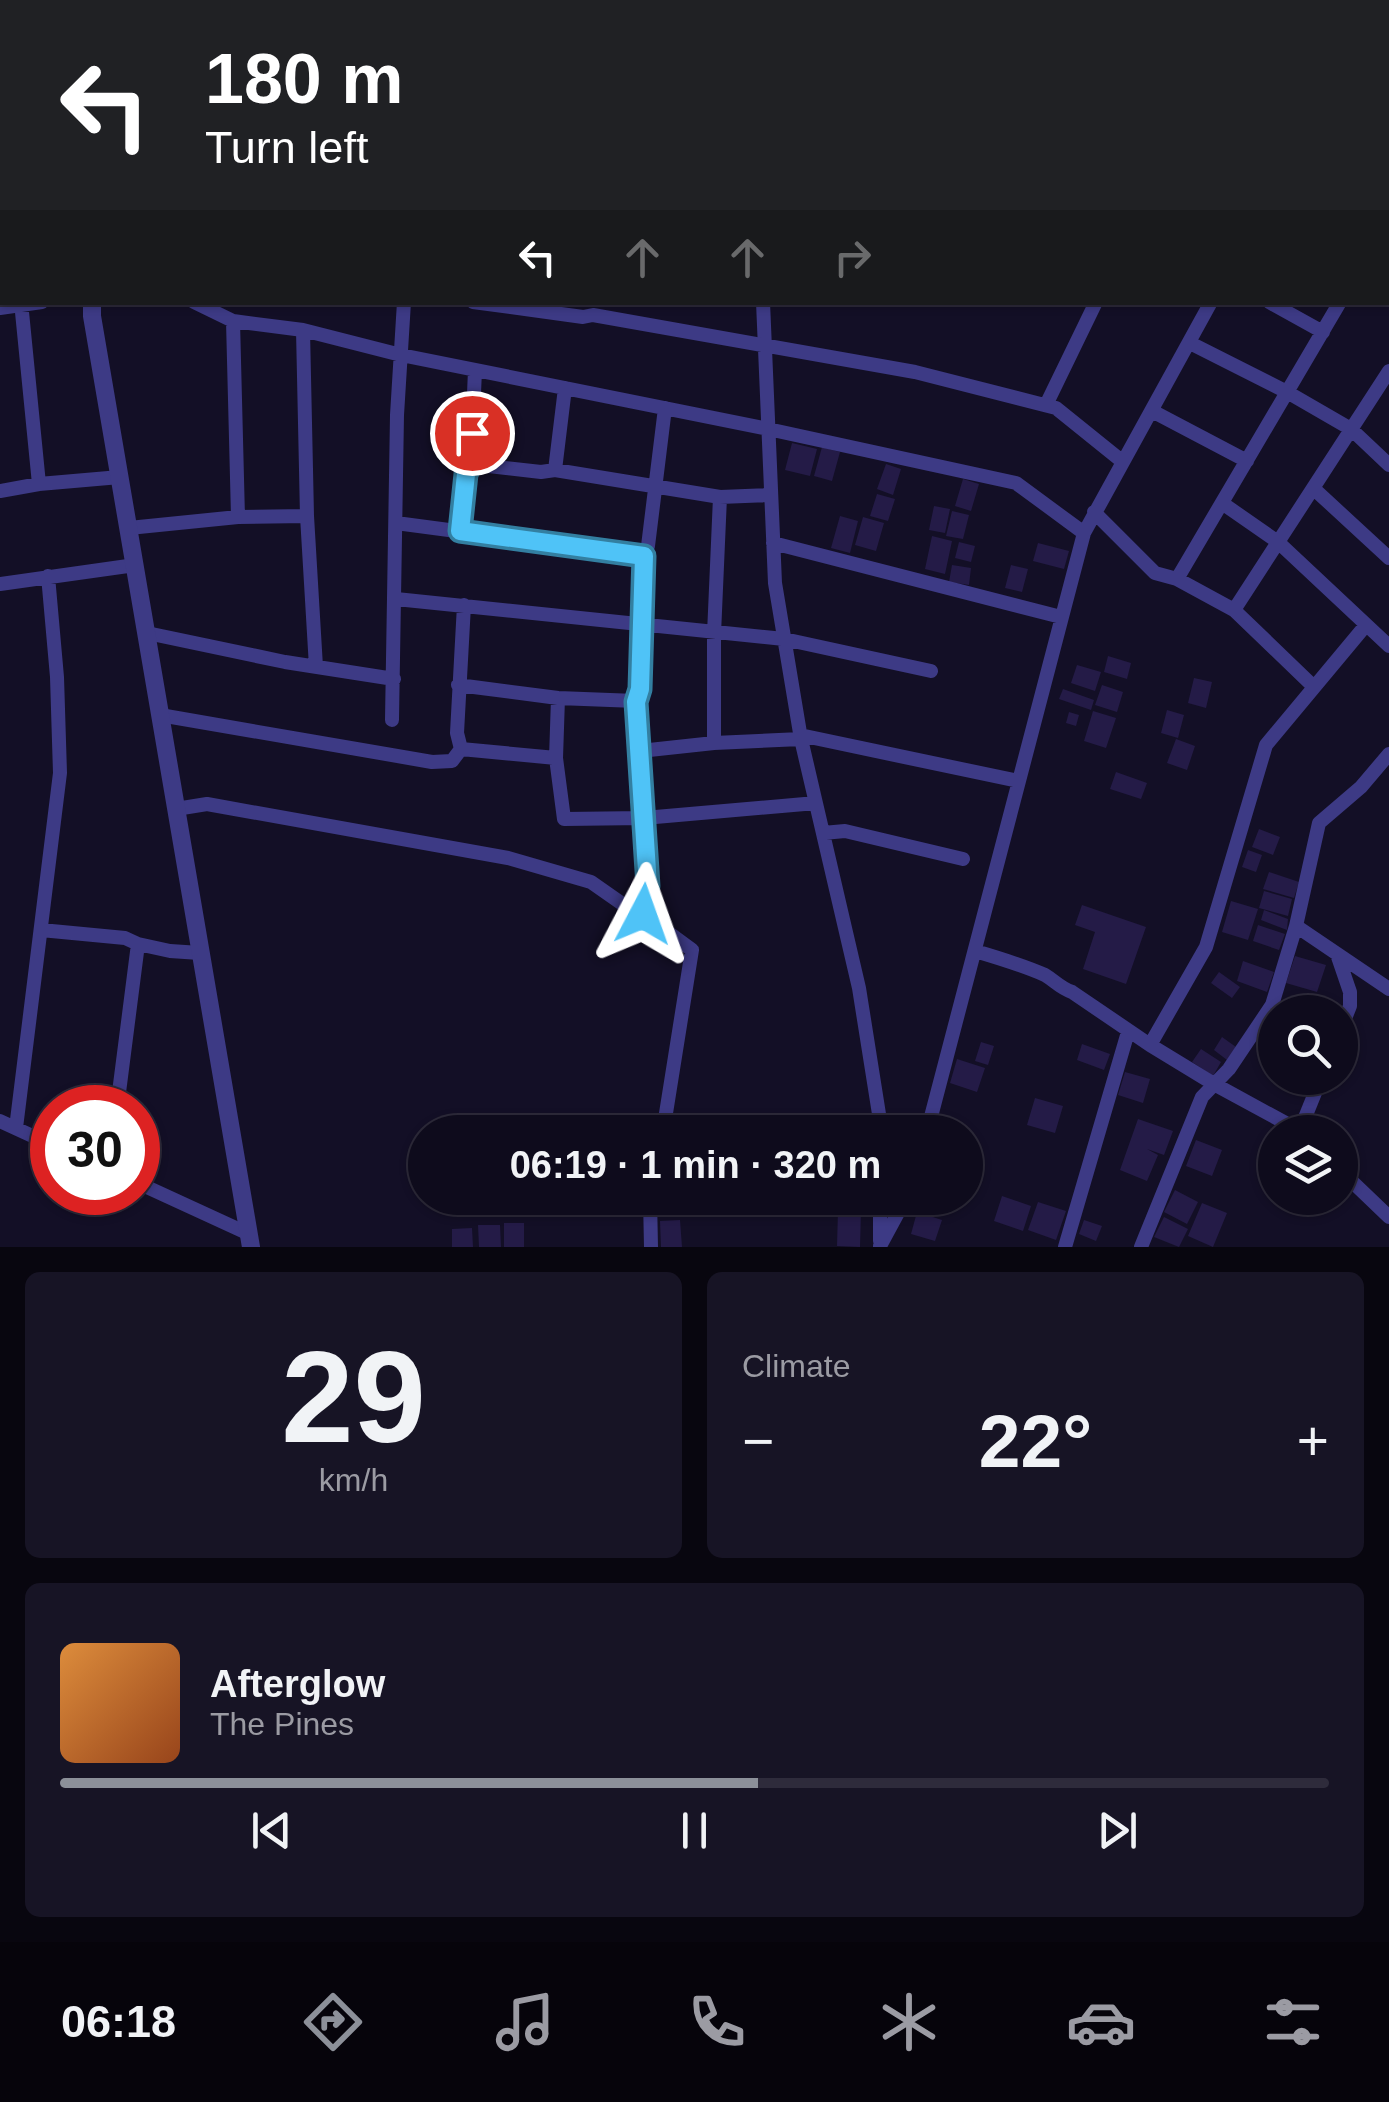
<!DOCTYPE html>
<meta charset="utf-8">
<style>
:root{--surface:#0e0b1c;--page:#171425;--text:#f1f3f6;--muted:#9b9ba3;--line:#2e2b3b;--accent:#8c9099}
body{margin:0;font-family:Arial,sans-serif;background:var(--page);color:var(--text);height:100vh;display:flex;flex-direction:column;font-size:38px;white-space:nowrap}
*{box-sizing:border-box;margin:0}
p{font-size:32px;color:var(--muted)}
.icon{flex:none;width:55px;height:55px;fill:none;stroke:currentColor;stroke-width:2;stroke-linecap:round;stroke-linejoin:round}
.map{position:relative;height:1247px;overflow:hidden}
.side{display:flex;flex-direction:column;gap:25px;padding:25px;background:#08060f;flex:1}
.side>*{flex:none}
.top-card{position:absolute;left:0px;top:0px;width:1390px;height:305px;box-shadow:0 2px 8px #0004,0 0 0 2px var(--line);background:#202124;color:#fff;overflow:hidden}
.controls{position:absolute;left:1258px;top:995px;display:grid;gap:20px}
.controls a{display:grid;place-items:center;width:100px;height:100px;border-radius:50%;background:var(--surface);box-shadow:0 2px 8px #0004,0 0 0 2px var(--line);font-size:50px}
.speed{position:absolute;left:30px;top:1085px;display:flex;gap:20px;font-size:50px;font-weight:700;text-align:center}
.speed>*{display:grid;place-content:center;width:130px;height:130px;border-radius:50%;background:var(--surface);box-shadow:0 2px 8px #0004,0 0 0 2px var(--line);line-height:1}
.speed .limit{border:15px solid #d22;background:#fff;color:#111}
.pin{position:absolute;display:grid;place-items:center;width:85px;height:85px;color:#fff;margin:-42px;border:5px solid #fff;border-radius:50%;box-shadow:0 2px 10px #0007}
.me{position:absolute;width:110px;margin:-55px;rotate:4deg;stroke-linejoin:round;filter:drop-shadow(0 0 8px #0008)}
.turn{display:flex;align-items:center;gap:35px;height:210px;padding:0 40px;font-size:45px}
.turn .icon{width:130px;height:130px;stroke-width:2.5}
.turn b{display:block;font-size:70px;line-height:85px}
.lanes{display:flex;align-items:center;height:95px;padding:0 40px;background:#0003;justify-content:center;gap:50px;direction:ltr}
.lanes .off{opacity:.35}
.big{font-size:75px;font-weight:600;line-height:1.1}
.side .widget{flex:1;display:flex;flex-direction:column;justify-content:center;gap:15px;min-width:0;padding:0 35px;border-radius:15px;background:var(--page)}
.side .dial{align-items:center;gap:0}
.dial b{font-size:130px;line-height:1}
.song{display:flex;align-items:center;gap:30px}
.cover{width:120px;height:120px;border-radius:15px;background:linear-gradient(135deg,hsl(30 70% 55%),hsl(20 70% 35%))}
.played{height:10px;border-radius:5px;background:linear-gradient(90deg,var(--accent) 55%,var(--line) 55%)}
.keys{display:flex;justify-content:space-around;direction:ltr}
.heat{display:flex;justify-content:space-between;align-items:center;font-size:55px;direction:ltr}
.side .tiles{flex:1;display:grid;gap:25px;grid-template-columns:1fr 1fr}
.widget:last-child{grid-column:span 2}
.trip{position:absolute;left:408px;top:1115px;width:575px;height:100px;border-radius:50px;background:var(--surface);box-shadow:0 2px 8px #0004,0 0 0 2px var(--line);font-weight:600;line-height:100px;text-align:center}
.tabs{display:flex;height:160px;justify-content:space-around;align-items:center;background:#06040b;color:var(--muted)}
.tabs .icon{width:70px;height:70px}
.tabs .on{color:var(--accent)}
.tabs b{font-size:45px;color:var(--text)}
.map>svg:first-child{display:block}
.building{fill:#241b47}
.lines{fill:none;stroke-linecap:round;stroke-linejoin:round}
.minor{stroke:#3d3a85;stroke-width:14}
.tertiary{stroke:#3d3a85;stroke-width:18}
.route-casing{stroke:#337fa1;stroke-width:25}
.route{stroke:#4fc3f7;stroke-width:18}
</style>
<div class="map">
<svg width="1389" height="1247" viewBox="0 0 1389 1247">
<rect width="100%" height="100%" fill="#130f26"/>
<path class="building" d="M792,443L817,449L810,476L785,470Z
M822,447L840,452L832,481L814,476Z
M886,464L901,469L893,495L877,489Z
M963,479L979,484L971,511L955,506Z
M877,494L895,499L888,521L870,516Z
M934,506L950,509L945,533L929,530Z
M952,511L969,515L963,539L946,536Z
M840,516L858,521L850,553L831,548Z
M863,517L884,523L876,551L855,545Z
M932,536L952,541L945,574L925,569Z
M959,542L975,546L971,562L955,558Z
M1038,543L1069,551L1064,569L1033,561Z
M952,565L971,568L969,585L949,582Z
M1011,565L1028,569L1022,592L1005,588Z
M1108,656L1131,663L1127,679L1104,672Z
M1077,665L1101,672L1095,691L1071,683Z
M1194,678L1212,682L1206,708L1188,703Z
M1102,685L1123,692L1117,712L1095,705Z
M1063,689L1094,700L1091,710L1059,699Z
M1167,710L1184,715L1178,738L1161,733Z
M1093,711L1116,718L1106,748L1084,741Z
M1069,712L1079,715L1076,726L1066,723Z
M1176,739L1195,746L1187,770L1167,763Z
M1116,772L1147,783L1141,799L1110,789Z
M1259,829L1280,837L1273,855L1252,847Z
M1248,850L1262,855L1256,872L1242,867Z
M1269,872L1299,882L1294,898L1263,889Z
M1264,891L1292,899L1288,916L1259,908Z
M1231,901L1258,909L1248,940L1222,932Z
M1082,905L1146,927L1126,984L1083,969L1095,932L1075,925Z
M1264,910L1288,919L1287,930L1261,920Z
M1258,925L1285,934L1279,950L1253,941Z
M1295,956L1326,965L1317,992L1286,983Z
M1243,961L1274,972L1267,992L1237,981Z
M1219,972L1240,987L1232,998L1211,983Z
M1222,1037L1236,1047L1227,1060L1214,1050Z
M981,1042L994,1046L988,1065L975,1061Z
M1082,1044L1110,1054L1104,1070L1077,1060Z
M1201,1049L1221,1062L1213,1076L1192,1062Z
M957,1059L985,1068L977,1092L950,1083Z
M1125,1072L1150,1079L1143,1103L1118,1095Z
M1035,1098L1063,1106L1055,1133L1027,1125Z
M1138,1119L1173,1131L1164,1155L1147,1149L1158,1155L1147,1181L1120,1170Z
M1196,1140L1222,1150L1212,1176L1186,1166Z
M1175,1190L1198,1202L1187,1224L1164,1212Z
M1002,1196L1031,1206L1023,1231L994,1221Z
M668,1198H700L701,1216H668Z
M768,1198H802L805,1215L769,1216Z
M738,1202L739,1213L707,1216L705,1205Z
M1038,1202L1066,1211L1056,1240L1028,1230Z
M1202,1203L1227,1213L1213,1247L1188,1236Z
M838,1210H861L860,1247L837,1246Z
M917,1212L942,1220L935,1241L911,1234Z
M1164,1217L1188,1229L1179,1247L1154,1237Z
M680,1220L682,1247H661L660,1221Z
M1084,1220L1102,1226L1096,1241L1079,1234Z
M504,1223H524V1247H504Z
M478,1225H500L501,1247H479Z
M472,1228L473,1247H452V1229Z"/>
<g class="lines">
<path class="minor" d="M186,0V2
M974,0L977,2
M1338,0L1343,2
M517,1L522,2
M844,1V0
M444,2L445,0
M720,2V0
M769,2V0
M926,2L927,0
M1239,2L1240,0
M1378,2L1379,0
M0,41H2
M1388,78L1389,79
M0,190H2
M1388,195H1389
M1388,223L1389,220
M21,302L39,484
M194,302L233,321L303,330L401,355L768,429L1016,483L1084,533
M473,302L583,317L593,315L915,372L1056,408L1123,462
M763,302L775,583L801,739L859,988L879,1114L880,1132
M1269,302L1323,332
M0,308L42,302
M233,321L238,517
M303,330L307,516L316,667
M1190,343L1287,392L1351,429L1389,465
M1046,405L1096,302
M1152,411L1247,461
M471,464L541,472L555,470L720,497L771,495
M555,470L565,388
M1313,488L1389,558
M0,491L39,484L120,477
M1222,503L1278,542L1389,646
M1094,512L1155,573L1177,579
M396,523L644,556
M129,528L238,517L307,516
M460,531L466,474L471,464L475,370
M773,543L1061,617
M0,584L135,565
M396,599L784,639L931,671
M1234,610L1177,579L1340,302
M147,633L285,662L394,679
M458,685L558,698L636,701
M1314,687L1234,610L1389,371
M558,698L556,758L564,819L644,818L816,803
M160,715L432,762L452,761L461,749
M392,720L397,415L404,302
M800,735L1018,781
M714,743V634L720,497
M461,749L457,733L464,605
M461,749L556,758
M640,751L714,743L801,739
M176,809L207,804L508,858L591,882L631,910L643,914L692,950L663,1132
M823,833L845,831L963,859
M643,914L649,887L636,701L640,689L644,556L648,546L665,408
M1296,926L1389,989
M41,930L125,938L138,944L170,951L200,953
M975,951C999,958 1022,965 1045,975C1055,981 1060,988 1072,992L1150,1045L1214,1084L1302,1132
M1337,954L1350,992V1006L1340,1031
M1150,1045L1206,947L1266,745L1366,625
M117,1108L138,944
M0,1121L52,1145
M16,1128L60,773L57,677L48,576
M1300,1130L1321,1078
M927,1132L1084,533L1211,302
M1340,1170L1389,1217
M138,1183L249,1234
M650,1198L651,1247
M880,1198V1241
M880,1246L906,1198
M1065,1247L1128,1032
M1141,1247L1202,1097L1229,1069L1272,1005L1296,926L1319,823L1361,787L1389,754"/>
<path class="tertiary" d="M89,0V2
M92,302V316L251,1247"/>
</g>
<g class="lines">
<g class="route-casing">
<path id="route" d="M472,433L471,464L466,474L460,531L644,556L640,689L636,702L648,886L643,914"/>
</g>
<use href="#route" class="route"/>
</g>
</svg>
<div class="controls">
<a><svg class="icon" aria-label="search" viewBox="0 0 24 24"><circle cx="10" cy="10" r="6"/><path d="M15 15l6 6"/></svg></a>
<a><svg class="icon" aria-label="layers" viewBox="0 0 24 24"><path d="M12 4l9 5-9 5-9-5zM3 14l9 5 9-5"/></svg></a>
</div>
<div class="speed"><div class="limit">30</div></div>
<div class="pin" style="left:472px;top:433px;background:#d93025"><svg class="icon" aria-label="arrive" viewBox="0 0 24 24"><path d="M6 21V4h12l-3 4 3 4H6"/></svg></div>
<svg class="me" style="left:643px;top:914px" viewBox="-20 -20 40 40"><path d="M0-17L14 15 0 8-14 15z" fill="#4fc3f7" stroke="#fff" stroke-width="4"/></svg>
<div class="trip">06:19 · 1 min · 320 m</div>
<div class="top-card">
<div class="turn"><svg class="icon" aria-label="left" viewBox="0 0 24 24"><path d="M17 20v-9H6M10 6l-5 5 5 5"/></svg><div><b>180 m</b>Turn left</div></div>
<div class="lanes"><svg class="icon" aria-label="left" viewBox="0 0 24 24"><path d="M17 20v-9H6M10 6l-5 5 5 5"/></svg><svg class="icon off" aria-label="ahead" viewBox="0 0 24 24"><path d="M12 20V5M6 11l6-6 6 6"/></svg><svg class="icon off" aria-label="ahead" viewBox="0 0 24 24"><path d="M12 20V5M6 11l6-6 6 6"/></svg><svg class="icon off" aria-label="right" viewBox="0 0 24 24"><path d="M7 20v-9h11M14 6l5 5-5 5"/></svg></div>
</div>
</div>
<section class="side">
<div class="tiles">
<div class="widget dial"><b>29</b><p>km/h</p></div>
<div class="widget"><p>Climate</p>
<div class="heat"><a>−</a><b class="big">22°</b><a>+</a></div>
</div>
<div class="widget">
<div class="song"><i class="cover"></i><div><b>Afterglow</b><p>The Pines</p></div></div>
<div class="played"></div>
<div class="keys"><svg class="icon" aria-label="previous" viewBox="0 0 24 24"><path d="M18 5L8 12l10 7zM5 5v14"/></svg><svg class="icon" aria-label="pause" viewBox="0 0 24 24"><path d="M8 5v14M16 5v14"/></svg><svg class="icon" aria-label="next" viewBox="0 0 24 24"><path d="M6 5l10 7-10 7zM19 5v14"/></svg></div>
</div>
</div>
</section>
<nav class="tabs">
<b>06:18</b>
<svg class="icon on" aria-label="directions" viewBox="0 0 24 24"><path d="M12 3l9 9-9 9-9-9zM9 14v-3h6M13 9l2 2-2 2"/></svg>
<svg class="icon" aria-label="music" viewBox="0 0 24 24"><path d="M9 18V5l10-2v13"/><circle cx="6" cy="18" r="3"/><circle cx="16" cy="16" r="3"/></svg>
<svg class="icon" aria-label="phone" viewBox="0 0 24 24"><path d="M5 4h4l2 5-3 2q2 4 5 5l2-3 5 2v4C11 20 4 13 5 4z"/></svg>
<svg class="icon" aria-label="climate" viewBox="0 0 24 24"><path d="M12 3v18M4 7l16 10M4 17L20 7"/></svg>
<svg class="icon" aria-label="car" viewBox="0 0 24 24"><path d="M5 17H2v-5l4-1 3-4h7l3 4 3 1v5h-3M9 17h6M6 11h13"/><circle cx="7" cy="17" r="2"/><circle cx="17" cy="17" r="2"/></svg>
<svg class="icon" aria-label="filters" viewBox="0 0 24 24"><path d="M4 7h16M4 17h16"/><circle cx="9" cy="7" r="2"/><circle cx="15" cy="17" r="2"/></svg>
</nav>
